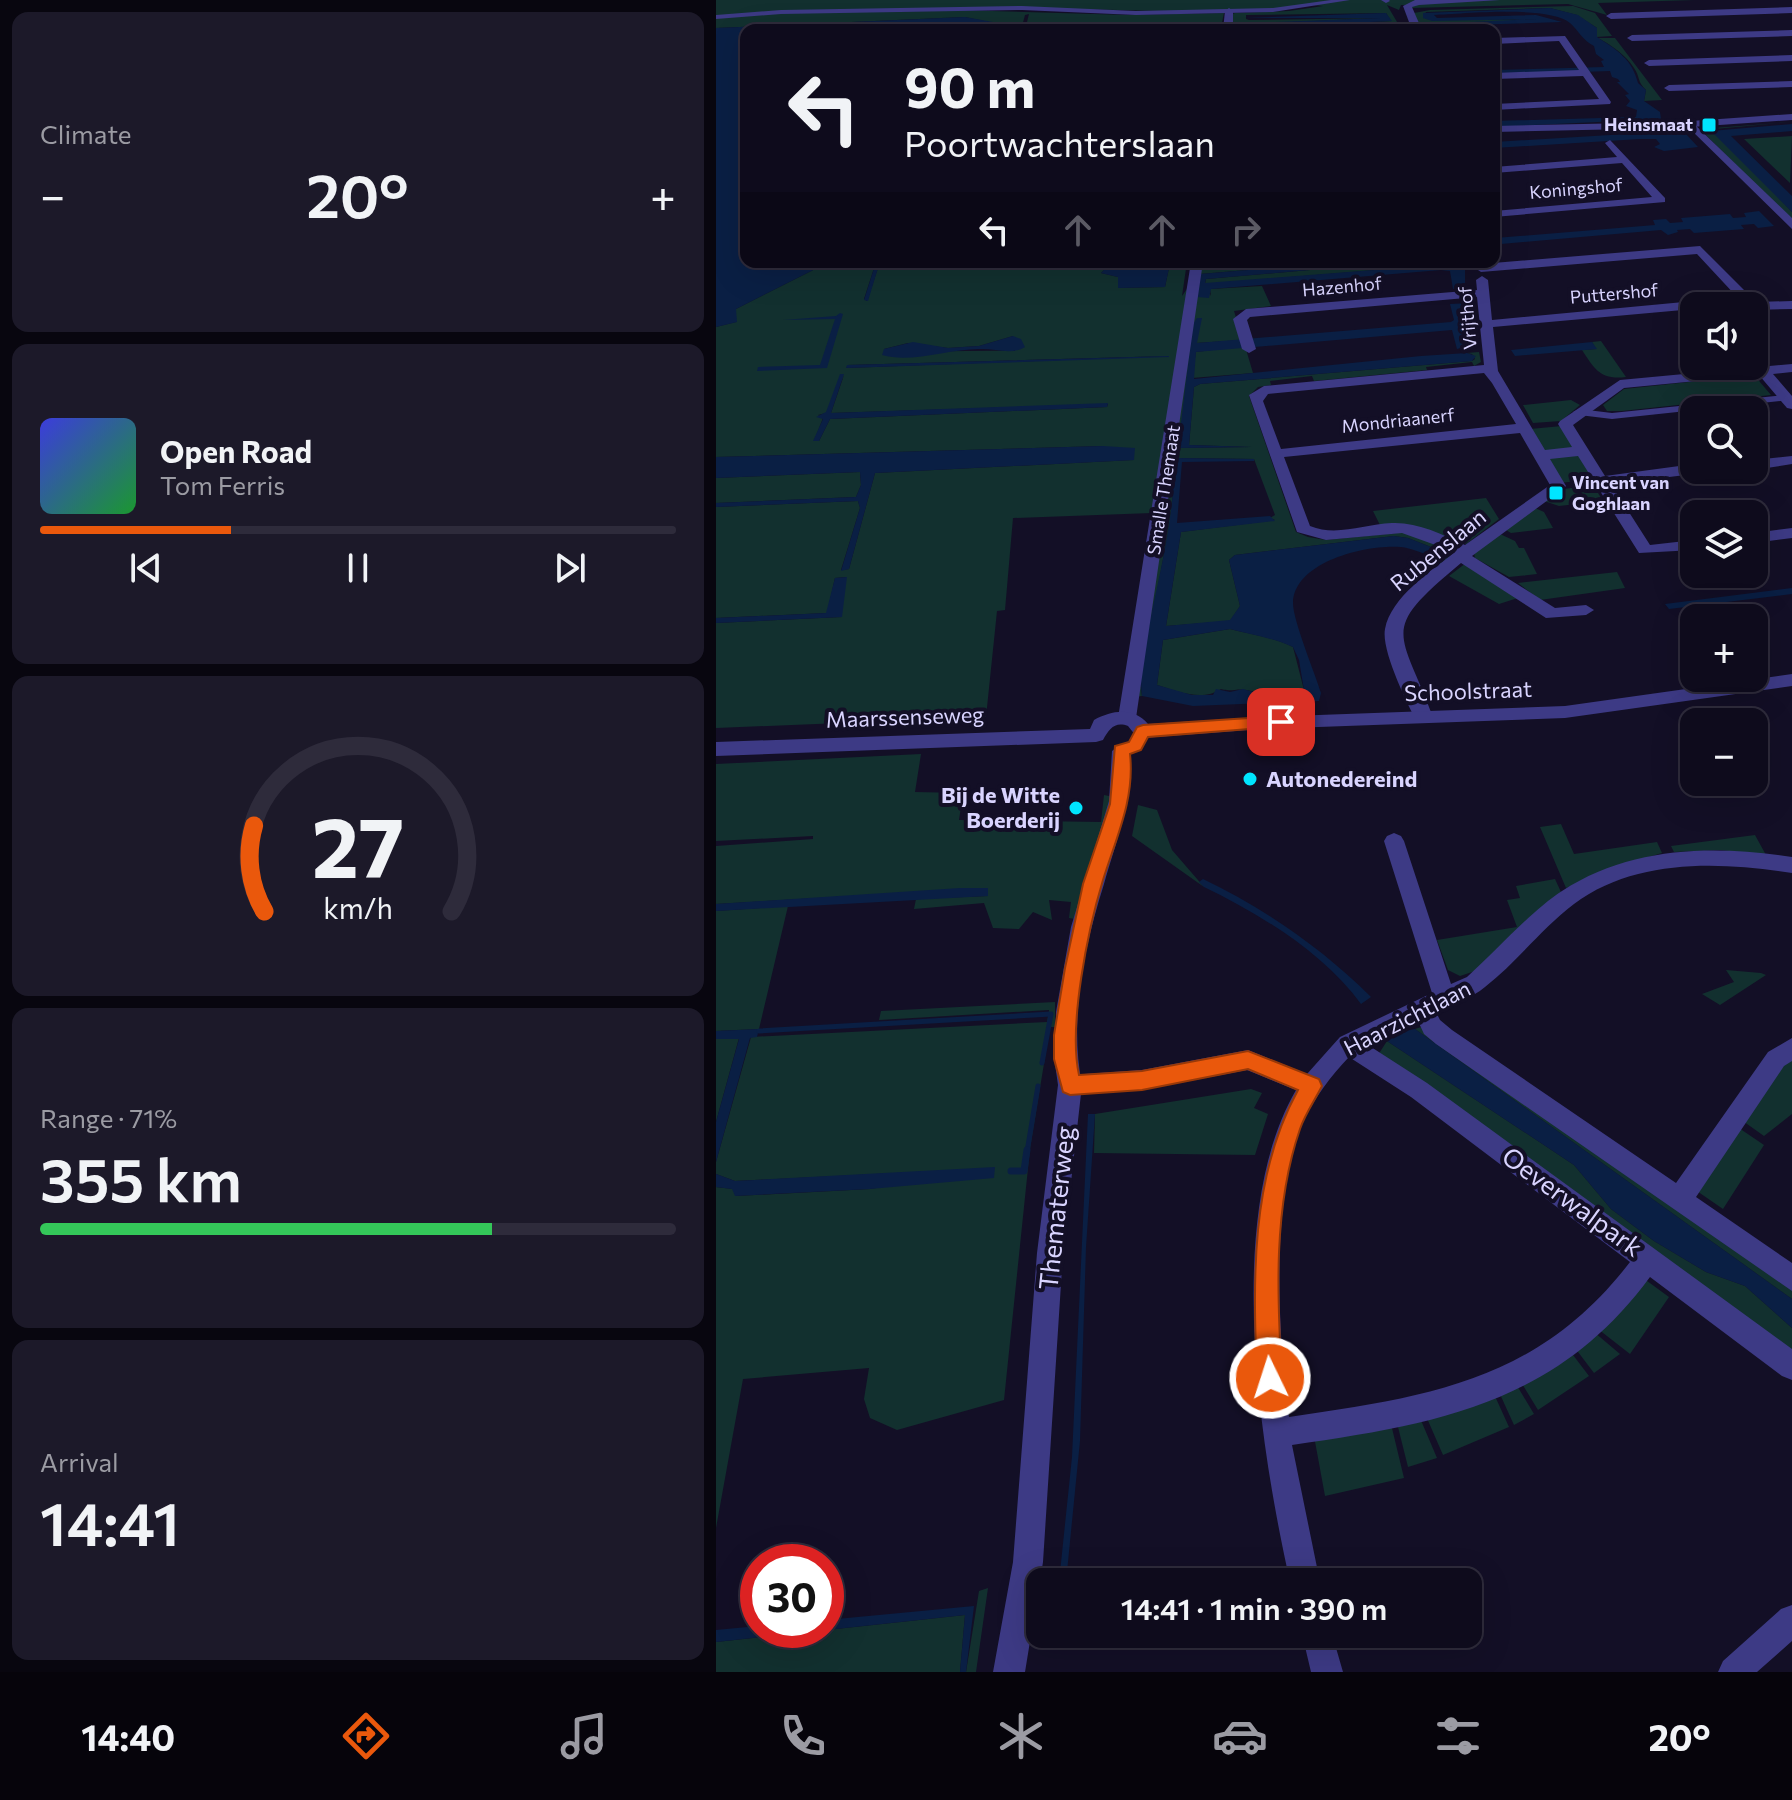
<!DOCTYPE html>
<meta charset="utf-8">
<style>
:root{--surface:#0e0b1c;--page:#1c1929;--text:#f1f3f6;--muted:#9b9ba3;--line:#2e2b3b;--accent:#ea580c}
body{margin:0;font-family:Commissioner,sans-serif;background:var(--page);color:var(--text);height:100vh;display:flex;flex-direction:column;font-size:30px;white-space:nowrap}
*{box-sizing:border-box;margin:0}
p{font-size:26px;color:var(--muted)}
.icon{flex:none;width:44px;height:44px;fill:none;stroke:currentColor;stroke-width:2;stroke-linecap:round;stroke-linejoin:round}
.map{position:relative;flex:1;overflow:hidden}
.details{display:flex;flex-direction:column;gap:12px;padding:12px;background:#08060f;width:716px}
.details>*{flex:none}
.top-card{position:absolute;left:24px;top:24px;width:760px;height:244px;border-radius:16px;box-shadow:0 8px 32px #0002,0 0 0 2px var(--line);background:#0e0b1c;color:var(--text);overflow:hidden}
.fabs{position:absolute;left:964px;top:292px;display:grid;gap:16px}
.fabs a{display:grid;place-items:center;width:88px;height:88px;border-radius:16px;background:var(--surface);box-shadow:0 8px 32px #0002,0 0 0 2px var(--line);font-size:40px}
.speed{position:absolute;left:24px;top:1544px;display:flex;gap:16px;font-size:40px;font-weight:700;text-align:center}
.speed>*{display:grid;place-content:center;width:104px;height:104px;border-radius:50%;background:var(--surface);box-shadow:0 8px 32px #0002,0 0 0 2px var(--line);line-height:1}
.speed .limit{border:12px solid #d22;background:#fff;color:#111}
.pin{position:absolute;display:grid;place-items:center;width:68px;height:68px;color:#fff;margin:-34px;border-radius:16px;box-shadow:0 4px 12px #0006}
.me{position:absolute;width:88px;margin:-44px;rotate:356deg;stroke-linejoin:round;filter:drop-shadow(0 0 6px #0008)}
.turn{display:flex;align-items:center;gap:28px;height:168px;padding:0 32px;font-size:36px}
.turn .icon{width:104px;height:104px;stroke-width:2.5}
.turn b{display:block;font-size:56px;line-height:68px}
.lanes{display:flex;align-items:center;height:76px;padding:0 32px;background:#0003;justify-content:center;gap:40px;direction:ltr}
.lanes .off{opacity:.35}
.big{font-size:60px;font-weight:600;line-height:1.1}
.details .tile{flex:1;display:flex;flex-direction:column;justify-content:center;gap:12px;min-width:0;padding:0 28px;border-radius:16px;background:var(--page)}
.details .dial{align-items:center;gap:0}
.dial svg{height:208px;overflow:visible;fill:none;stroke:var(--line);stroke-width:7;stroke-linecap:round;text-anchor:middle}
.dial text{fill:var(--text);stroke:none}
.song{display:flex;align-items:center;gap:24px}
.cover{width:96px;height:96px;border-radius:12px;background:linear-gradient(135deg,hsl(240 70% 55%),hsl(130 70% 35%))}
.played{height:8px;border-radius:4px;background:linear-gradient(90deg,var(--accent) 30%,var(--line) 30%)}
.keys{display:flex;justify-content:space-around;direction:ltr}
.heat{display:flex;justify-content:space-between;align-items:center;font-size:44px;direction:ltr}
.charge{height:12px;border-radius:6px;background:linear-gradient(90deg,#34c759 71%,var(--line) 0)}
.trip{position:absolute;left:310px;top:1568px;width:456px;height:80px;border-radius:16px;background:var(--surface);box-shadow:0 8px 32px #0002,0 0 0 2px var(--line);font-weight:600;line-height:80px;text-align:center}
.tabs{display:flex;height:128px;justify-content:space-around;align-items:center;background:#06040b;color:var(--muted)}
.tabs .icon{width:56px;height:56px}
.tabs .active{color:var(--accent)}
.tabs b{font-size:36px;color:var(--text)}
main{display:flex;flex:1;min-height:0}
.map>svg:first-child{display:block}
.green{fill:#12302f;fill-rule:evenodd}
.water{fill:#0a1f44;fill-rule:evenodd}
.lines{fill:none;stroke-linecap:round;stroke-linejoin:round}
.stream-far1{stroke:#0a1f44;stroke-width:5}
.stream{stroke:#0a1f44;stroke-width:7}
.pedestrian{fill:#3d3a85;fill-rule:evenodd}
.minor{fill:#3d3a85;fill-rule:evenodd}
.tertiary{fill:#3d3a85;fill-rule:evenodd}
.route{fill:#ea580c;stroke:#983908;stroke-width:2}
.poi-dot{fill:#00e5ff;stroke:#130f26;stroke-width:3}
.labels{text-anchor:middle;stroke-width:8;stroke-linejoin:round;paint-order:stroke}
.far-poi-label{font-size:18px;font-weight:bold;fill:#d9d4ff;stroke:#130f26;text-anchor:end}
.far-street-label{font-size:18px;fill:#d9d4ff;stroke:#130f26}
.street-label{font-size:22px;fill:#d9d4ff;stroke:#130f26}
.poi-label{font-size:22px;font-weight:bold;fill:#d9d4ff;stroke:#130f26;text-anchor:start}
.near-street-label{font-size:26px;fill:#d9d4ff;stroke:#130f26}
</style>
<main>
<section class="details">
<div class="tile"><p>Climate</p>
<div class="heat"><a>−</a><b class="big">20°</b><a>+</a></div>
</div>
<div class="tile">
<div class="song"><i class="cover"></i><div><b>Open Road</b><p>Tom Ferris</p></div></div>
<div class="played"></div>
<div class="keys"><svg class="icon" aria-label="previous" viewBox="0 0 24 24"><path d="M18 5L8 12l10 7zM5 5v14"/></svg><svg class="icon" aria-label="pause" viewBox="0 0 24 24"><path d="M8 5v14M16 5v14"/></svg><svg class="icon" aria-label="next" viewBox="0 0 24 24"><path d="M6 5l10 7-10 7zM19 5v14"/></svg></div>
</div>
<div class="tile dial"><svg viewBox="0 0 100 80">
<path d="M14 69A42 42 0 1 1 86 69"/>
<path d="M14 69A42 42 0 0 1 10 36" stroke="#ea580c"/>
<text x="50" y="56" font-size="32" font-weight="700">27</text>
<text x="50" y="72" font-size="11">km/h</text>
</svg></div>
<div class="tile"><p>Range · 71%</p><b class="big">355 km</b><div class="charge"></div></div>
<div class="tile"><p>Arrival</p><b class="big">14:41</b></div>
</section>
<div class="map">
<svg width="1076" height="1672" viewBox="0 0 1076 1672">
<rect width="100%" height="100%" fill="#130f26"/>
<path class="green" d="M0,0H979L882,3L891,15L852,4L694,8L698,5H685L683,10L671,5L684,27L678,25L544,28L675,21L670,13L530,15V19L533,20L664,18L533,24L534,30H309L313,14L309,15L305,30H286L287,25L249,17L0,28ZM596,5L607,6L573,11L519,13L511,16L505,27L508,13L413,15L242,10C361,4 480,19 596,5Z
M857,6L879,13L896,36L880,37L881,28L861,15L834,8L710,12L707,18L823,20L710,24L712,30H705L698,13L714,10Z
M882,38H899L946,100L928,101L930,90C921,82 924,76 918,68C910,55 895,45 882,38Z
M1076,122L998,129L1076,212V221L984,129Z
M1076,136L1074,183L1028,139Z
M113,262H160L148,299L151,301L162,268L471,262L466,296L485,269L569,262H627L484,274L495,296L494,289L546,286L555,306L518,311L527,340L480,343L483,325L481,318L462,448L535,447L473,445L478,387L484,384L756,361L759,359L756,354L751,353L763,352L765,362L758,366L756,362L710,367L711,370L598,381L596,376L554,381L555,385L542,387L533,396L580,532L592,537L610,540L691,532L724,546L735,557L720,568L713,564L720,558L715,556L720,549L692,538L678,536L519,555L513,560L524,606L514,621L450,626L465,532L559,520L554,518L559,515L538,459L458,458L456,512L424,681L426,696L408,698L436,513L297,518L289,610L281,611L270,717L0,728V623L125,617L130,577L119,578L111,613L0,618V507L142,501L144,508L125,570L133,569L159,473L417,460L387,446L0,457V327L20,322V309ZM453,268L449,287L402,288V277L385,273L388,270ZM297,336L299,351C255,350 212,353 168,349L192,343L232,348L263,346ZM453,356L130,368L132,365ZM128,375L115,413L392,404L391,407L114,419L103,441H98L107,418L102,415L110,413Z
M684,262H695L697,267L489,284L490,279Z
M885,341L910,377C885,380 879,370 866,350L880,349L876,342Z
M529,346L537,373L476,378L480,352Z
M1038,375L1055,395L906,411H891L887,405L908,389Z
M855,400L864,405L845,421L817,423L807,405Z
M846,426L862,450L828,454L814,429Z
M863,453L879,479L844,483L829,457Z
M144,472L145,485L140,497L0,503V478Z
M877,485L887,501L843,506L828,501L848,489Z
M770,498L783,519L750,544L694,525H664L657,511Z
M819,508L828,512L837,528L795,533L790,530Z
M784,534L799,541L803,548H808L821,574L793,577L759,558L758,553Z
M750,563L805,597L783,604L733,576Z
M901,572L909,588L824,600L802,583Z
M514,629C534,634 559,638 577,647L588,690C569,694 549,694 530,690C522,688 514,692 505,689C486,702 461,691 441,685L447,640Z
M205,754L199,792L247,793L243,820L385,822L388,795L398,797L365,891L359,919L353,918L355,902L333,900L336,920L317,912L303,929L277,928L268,903L198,909L200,899L272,896L271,888L0,904V846L97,839V836L0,841V764Z
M422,805L441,810L456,850L488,887L416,836Z
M845,824L858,854L941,842L946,853L892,869L850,888L824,827Z
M1039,835L1050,855L1004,850L958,852L955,846Z
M839,879L845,892L762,970L744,976L732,970L721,940L801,927L791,900L804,898L800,886Z
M72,906L43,1029L0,1031V911Z
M1010,970L1045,973L1050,975L1004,1005L986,994L1018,982Z
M339,1002V1027H334L314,1149L288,1400L181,1430L154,1418L148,1399L153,1368L27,1379L0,1528V1187L17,1189L20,1196L154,1189L279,1168L19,1181L0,1174V1162L35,1037L331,1022L333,1010L163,1020L165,1011Z
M705,1027L1076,1286V1299L699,1029Z
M23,1038L0,1122V1039Z
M671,1041L858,1165L895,1209L938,1241L990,1272L1029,1286L1076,1328V1355L662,1055Z
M1076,1057V1114L1048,1136L1024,1119L1063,1065Z
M535,1089L546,1093L538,1108L552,1114L539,1155L378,1153L379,1114Z
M1020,1126L1048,1145L1007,1209L978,1189Z
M927,1278L953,1297L914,1354L882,1329Z
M878,1332L904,1354L878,1373L859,1348Z
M854,1351L873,1376L822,1410L805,1382Z
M800,1384L818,1414L798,1425L783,1392Z
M778,1394L793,1427L727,1455L710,1416Z
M704,1418L721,1458L692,1467L681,1423Z
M675,1424L688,1478L609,1496L598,1436Z
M272,1588L260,1672H250L263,1591Z
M249,1615L244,1672H0V1642Z"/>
<path class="water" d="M834,8L862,15L881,28V37C901,50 916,59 922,83L930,90L928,101L944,112L945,119L778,127V121L920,117L921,110L910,106L914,101L909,95L913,94L901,82H904L902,79L896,77L894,71L778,75V70L888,67L885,61L888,60L880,54L878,46C867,41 862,30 854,23C832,5 748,14 718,15L721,18L820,15L846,22L719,26V30H712L709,24L822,19L716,21L707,18V13Z
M670,13L676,21L544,27H679L534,30L533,23L664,18H529Z
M249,17L288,24L286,30H30V262H113L20,309L21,322L0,327V28Z
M1076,124V131L1015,136L1076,196V212L995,131Z
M960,131L970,134L982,147L948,151L938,147L944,144L940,139H924L778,148V142Z
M1043,211L1058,226L1042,228L1038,224L1025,225L1028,229L978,233L974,229L961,230L962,232L952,235L945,230L785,244L779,238L939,225L937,220L950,219L954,223L967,222L965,218L1014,214L1017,218L1030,217L1028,213Z
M160,262L169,267L406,262L162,268L152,301L148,300Z
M627,262H684L490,279L489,283L697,267L695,262L720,265L749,262V288L737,289L734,271L725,270L495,289L493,298L481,297L484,274Z
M453,268L449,287L402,288V277L385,273L388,270Z
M755,303L760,344L741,349L736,330L480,352L478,379L705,356L751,353L760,356L756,361L484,384L478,387L473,445L536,447L462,448L477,324L481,318H486L481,343L735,322L738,320L734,304Z
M124,313L127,314L111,368L41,371L42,367L104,365L119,319L67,320L120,316Z
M297,336L305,339L309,347C296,355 281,349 266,349C234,348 196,364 166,355L168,349L197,342L232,348L263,346Z
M876,342L881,349L799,356L795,350Z
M453,356V357L130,368L131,365Z
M124,374H128L115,413L392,403L391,407L114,419L103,441H97L107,419L100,417L110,412Z
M387,446L419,448L418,460L159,473L133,569L125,571L144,508L142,501L0,507V503L140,497L145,485L144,472L0,478V457Z
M458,458L538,459V461L466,462L461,523L554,516L559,521L465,532L450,626L514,620L524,606L513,560L519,555L678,536L692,538L720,549L715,556C705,553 695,548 685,547C652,544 578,561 577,603C577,621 599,673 605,693L603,701L477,706L426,696C422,668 431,638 436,611C447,559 459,510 458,458ZM514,629C534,634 560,639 577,647L583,660L588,690L541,693L527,689L514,692L500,689L497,695H476L441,685L447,640Z
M131,577L126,617L0,623V618L110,613L119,578Z
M1076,588V594L953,609L949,604Z
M487,879C548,908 607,949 655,997L645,1004C608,953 544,914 488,887L483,882Z
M244,888H272V896L0,911V904Z
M43,1029L41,1037L34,1038L0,1162V1122L23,1039H0V1031Z
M699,1029L1076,1299V1328L1029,1286L990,1272L938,1241L895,1209L858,1165L671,1041L685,1032Z
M372,1114H379L370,1247L364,1441L350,1582H343L356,1457Z
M279,1167L278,1178L154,1189L19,1196L16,1189L0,1187V1174L19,1181Z
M258,1606L250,1672H244L249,1615L0,1642V1630L42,1626V1630H110V1620Z"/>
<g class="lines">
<path class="stream-far1" d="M43,1031L335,1014L326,1063
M311,1152L322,1086"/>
<path class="stream" d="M295,1171H308L311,1150"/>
<path class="pedestrian" d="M615,0H634L557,12L420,15L306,10L65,14L0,19V15L65,10L306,6L420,11L557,8Z
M665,0H673L674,1L670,3Z
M1070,395L1074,396V400L896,419L863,415L857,412L863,409L896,413Z"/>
<path class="minor" d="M1076,7V13L895,19L890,16L895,13Z
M513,8L517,11V30H507L509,11Z
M1076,30V36L916,41L911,38L916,35Z
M849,36L895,102L894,104L778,110V104L883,99L867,76L778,79V73L863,70L843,41L778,44V38Z
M1076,55V61L933,66L928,63L933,60Z
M1076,81V87L953,91L948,88L953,85Z
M975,121L1076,218V229L971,126L970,124Z
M894,140L949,198V202L778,217V211L936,197L906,163L778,173V167L901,157L889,143Z
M984,246L1040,302L1076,301V309L1038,310V306H978V309L777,327L782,371L829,450L856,447L842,424L844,421L904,380L1076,364V372L1057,374L1076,396V409L1071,408L1043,375L908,388L857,425L889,476L978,464V470H985L978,474L895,484L934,545L978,540V550L923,553L862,456L834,459L850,486L847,489L756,556L839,608L870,605L878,610L870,615L830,618L745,563C662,632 684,628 717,717L715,722H701C691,703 665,650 669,629C675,597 715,571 739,552L686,533L610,540L581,532L533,395L548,386L768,365L761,297L534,317L531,320L540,349L533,353L526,349L517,319L530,309L761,290L760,280L766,276L772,280L776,320L1021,297L981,254L765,272L759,268L765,264ZM768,373L776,383L800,424L565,449L547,401L552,394ZM804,433L834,485L749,545C726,534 701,522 676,523C648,524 621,537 594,526L568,457Z
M475,262H487L420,718L411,724L402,718Z
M1076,456V464L1038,470V460Z
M1076,528V538L1038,543V533Z
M678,833L685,836L688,841L735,984L751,977C780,951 815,911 846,891C915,846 998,845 1076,857V873C1004,862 920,858 858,904C826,928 801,962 769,987C756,998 736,1004 720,1012L724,1020L736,1030L960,1183L1052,1052L1076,1038V1061L1068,1066L980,1197L1076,1263V1291L720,1044L708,1034L702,1021L652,1045L711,1083L1076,1349V1380L1066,1376L934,1277C841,1403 723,1424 576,1445L604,1582H574C544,1447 507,1215 580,1090L531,1070L426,1090L354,1095L346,1092L342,1085L346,1078L354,1075L426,1070L532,1050L591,1074L624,1037L716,993L668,841L671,836ZM633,1057L695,1097L914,1262C823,1381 712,1397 573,1417C562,1336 554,1198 587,1122C598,1098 615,1076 633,1057Z
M1076,1605V1641L1041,1672H1002L1007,1661L1065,1609Z
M586,1634H616L627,1672H595Z"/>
<path class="tertiary" d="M699,0H784L703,5L696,7L706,30H696L687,6Z
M1076,114V120L961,128L778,132V126L961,122Z
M1076,674V686L849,718L546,729L427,738L420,736L412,726C399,721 393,729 387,740L380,742L0,756V742L374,729L378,720C397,710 417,707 432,724L546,717L849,706Z
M405,744L414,751C417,798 401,839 388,884C368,947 353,1019 366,1085L347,1253L327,1562L309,1672H277L297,1562L321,1253L342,1085L339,1064L340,1012L355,927L393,801L396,751Z"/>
</g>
<path class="route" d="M565,716L571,718L574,722L571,726L432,737L425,750L414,754C419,799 400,838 387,880C372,929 352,1026 363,1075L426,1071L532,1051L603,1079L606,1086C599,1100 589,1114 584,1129C557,1207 561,1297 566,1378L563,1387L554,1391L545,1387L541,1378C537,1281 534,1177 582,1090L532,1069L426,1090L354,1095L347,1092L338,1059V1035L349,968L367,884L394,804L399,746L413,742L421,727L427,725Z"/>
<g class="poi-dot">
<rect x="985" y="117" width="16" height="16" rx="4"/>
<rect x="832" y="485" width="16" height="16" rx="4"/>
<circle cx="534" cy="779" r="8"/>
<circle cx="360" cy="808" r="8"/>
</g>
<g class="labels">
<g class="far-poi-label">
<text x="977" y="131">Heinsmaat</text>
<text x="856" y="489" text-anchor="start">Vincent van<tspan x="856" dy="21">Goghlaan</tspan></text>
</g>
<g class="far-street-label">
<text transform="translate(860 189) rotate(-5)" y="6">Koningshof</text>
<text transform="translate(626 287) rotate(-5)" y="6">Hazenhof</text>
<text transform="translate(898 294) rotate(-5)" y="6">Puttershof</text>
<text transform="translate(752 318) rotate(-95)" y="6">Vrijthof</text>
<text transform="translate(682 421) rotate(-6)" y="6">Mondriaanerf</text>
<text transform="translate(448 490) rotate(-81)" y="6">Smalle Themaat</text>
</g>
<g class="street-label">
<text transform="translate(722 550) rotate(-39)" y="8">Rubenslaan</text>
<text transform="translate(752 691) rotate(-2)" y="8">Schoolstraat</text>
<text transform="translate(189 717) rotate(-2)" y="8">Maarssenseweg</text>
<text transform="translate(691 1018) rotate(-27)" y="8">Haarzichtlaan</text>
</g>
<g class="poi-label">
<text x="550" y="787">Autonedereind</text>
<text x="344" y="803" text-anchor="end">Bij de Witte<tspan x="344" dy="25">Boerderij</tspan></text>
</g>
<g class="near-street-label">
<text transform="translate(856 1202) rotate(36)" y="9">Oeverwalpark</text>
<text transform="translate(341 1208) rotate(-84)" y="9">Thematerweg</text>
</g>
</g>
</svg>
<div class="fabs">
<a><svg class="icon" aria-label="sound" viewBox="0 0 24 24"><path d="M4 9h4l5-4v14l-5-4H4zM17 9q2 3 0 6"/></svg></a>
<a><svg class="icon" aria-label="search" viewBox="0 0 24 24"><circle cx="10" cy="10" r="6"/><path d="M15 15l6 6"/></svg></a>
<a><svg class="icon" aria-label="layers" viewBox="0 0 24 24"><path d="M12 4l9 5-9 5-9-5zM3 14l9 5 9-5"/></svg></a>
<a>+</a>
<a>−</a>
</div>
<div class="speed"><div class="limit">30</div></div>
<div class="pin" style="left:565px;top:722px;background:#d93025"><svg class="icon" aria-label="arrive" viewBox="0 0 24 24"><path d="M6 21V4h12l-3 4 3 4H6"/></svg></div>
<svg class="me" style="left:554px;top:1378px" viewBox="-20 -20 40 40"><circle r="17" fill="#ea580c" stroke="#fff" stroke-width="3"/><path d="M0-11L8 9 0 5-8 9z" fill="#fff"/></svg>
<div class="trip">14:41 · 1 min · 390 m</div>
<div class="top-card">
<div class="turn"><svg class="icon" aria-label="left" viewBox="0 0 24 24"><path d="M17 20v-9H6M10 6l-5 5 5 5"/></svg><div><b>90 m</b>Poortwachterslaan</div></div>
<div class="lanes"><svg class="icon" aria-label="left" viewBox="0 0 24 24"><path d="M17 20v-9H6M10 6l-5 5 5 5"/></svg><svg class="icon off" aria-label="ahead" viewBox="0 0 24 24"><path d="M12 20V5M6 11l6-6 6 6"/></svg><svg class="icon off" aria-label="ahead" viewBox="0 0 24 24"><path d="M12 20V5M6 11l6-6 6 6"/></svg><svg class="icon off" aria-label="right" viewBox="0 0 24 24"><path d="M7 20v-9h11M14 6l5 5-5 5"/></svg></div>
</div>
</div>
</main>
<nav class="tabs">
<b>14:40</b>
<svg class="icon active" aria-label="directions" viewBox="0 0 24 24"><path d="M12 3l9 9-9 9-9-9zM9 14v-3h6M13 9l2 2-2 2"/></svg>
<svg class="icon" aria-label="music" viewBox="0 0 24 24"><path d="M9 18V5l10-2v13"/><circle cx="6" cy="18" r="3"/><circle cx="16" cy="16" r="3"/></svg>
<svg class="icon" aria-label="phone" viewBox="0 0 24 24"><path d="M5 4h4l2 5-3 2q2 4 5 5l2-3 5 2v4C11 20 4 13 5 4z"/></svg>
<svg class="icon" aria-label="climate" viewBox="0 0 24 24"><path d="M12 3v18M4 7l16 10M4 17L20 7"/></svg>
<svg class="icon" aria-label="car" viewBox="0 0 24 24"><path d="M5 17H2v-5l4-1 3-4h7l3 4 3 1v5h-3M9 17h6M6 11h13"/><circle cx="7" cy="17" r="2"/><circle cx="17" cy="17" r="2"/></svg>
<svg class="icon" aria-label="filters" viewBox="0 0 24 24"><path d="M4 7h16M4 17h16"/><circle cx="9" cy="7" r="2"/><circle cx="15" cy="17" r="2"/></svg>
<b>20°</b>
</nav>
